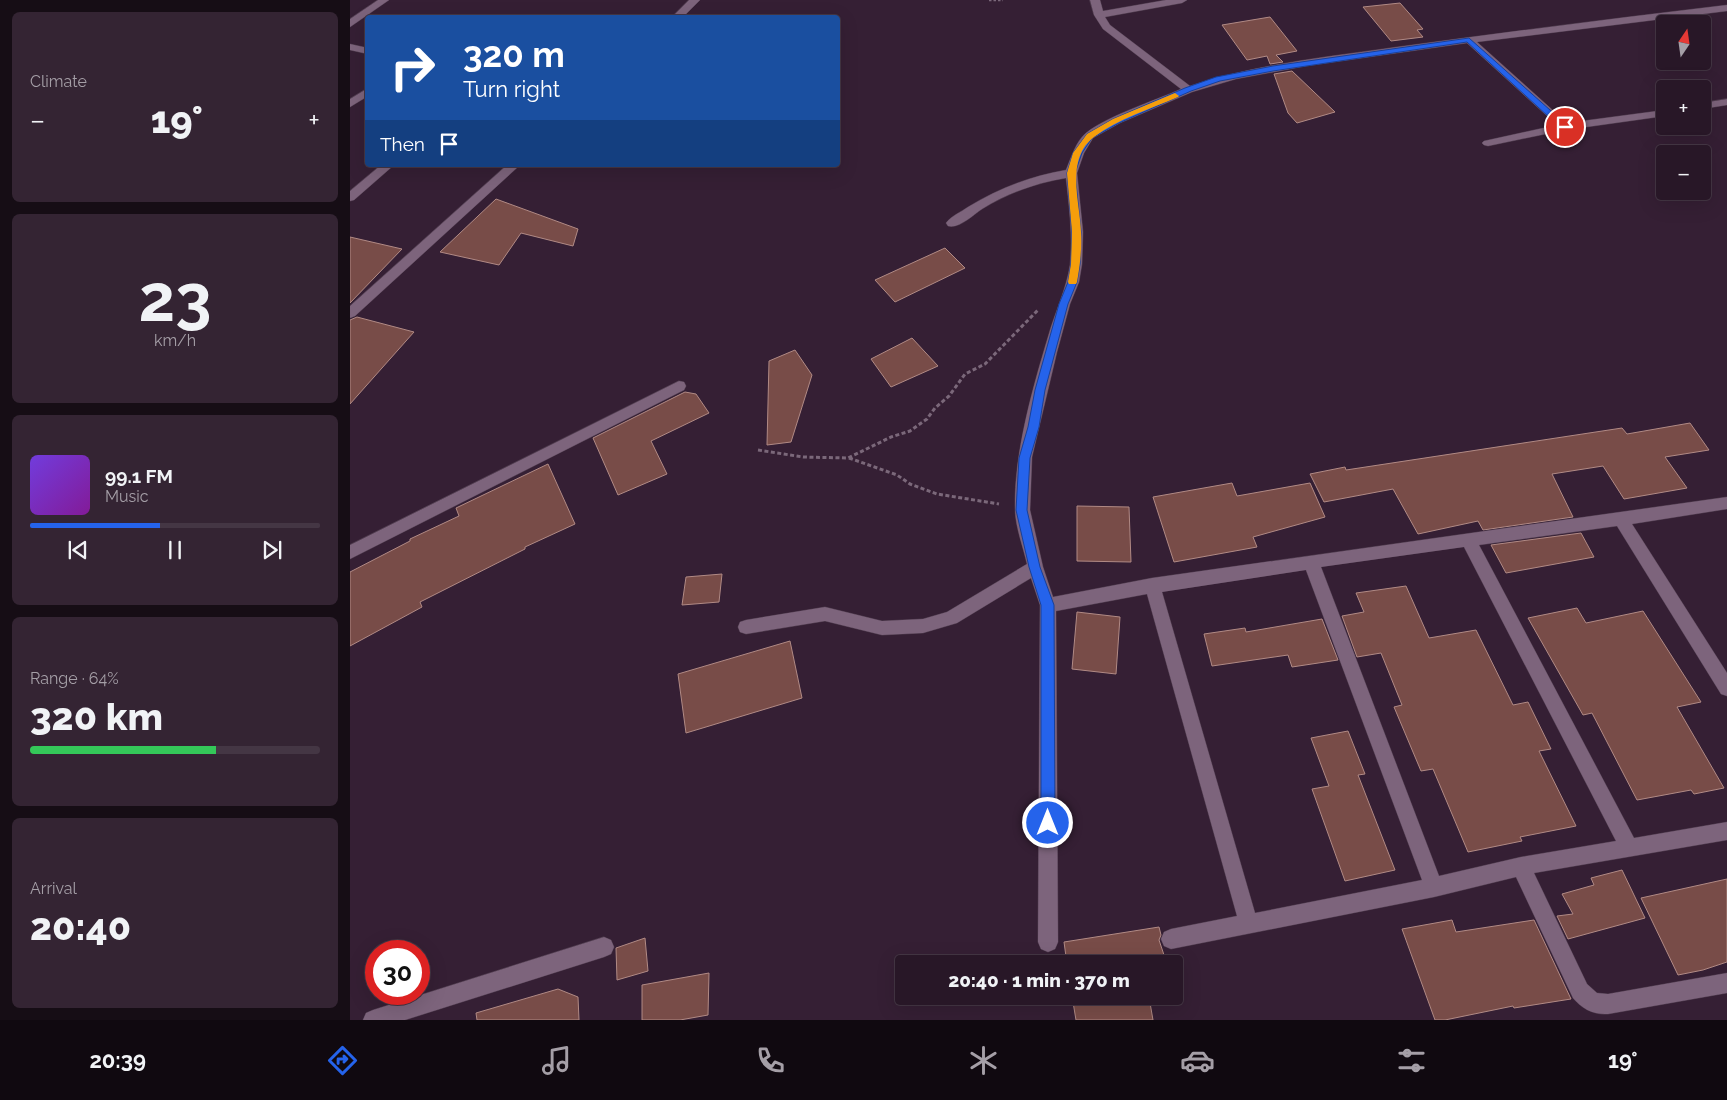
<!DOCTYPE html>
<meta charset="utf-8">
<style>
:root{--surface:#281727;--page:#342433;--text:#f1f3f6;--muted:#a59fa7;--line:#443644;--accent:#2563eb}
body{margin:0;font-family:Raleway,sans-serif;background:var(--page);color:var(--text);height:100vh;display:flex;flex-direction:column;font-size:19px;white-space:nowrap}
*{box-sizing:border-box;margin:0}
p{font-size:16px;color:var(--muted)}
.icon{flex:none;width:28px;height:28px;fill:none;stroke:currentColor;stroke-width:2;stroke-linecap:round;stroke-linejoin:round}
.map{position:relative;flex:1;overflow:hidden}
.drawer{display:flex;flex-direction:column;gap:12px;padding:12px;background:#160d15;width:350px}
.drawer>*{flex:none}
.banner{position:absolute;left:15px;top:15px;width:475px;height:152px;border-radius:5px;box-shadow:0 5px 20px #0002,0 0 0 1px var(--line);background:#1a4fa0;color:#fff;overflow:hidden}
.needle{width:32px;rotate:13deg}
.tools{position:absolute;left:1306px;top:15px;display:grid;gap:10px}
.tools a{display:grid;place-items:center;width:55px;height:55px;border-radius:5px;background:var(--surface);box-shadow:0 5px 20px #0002,0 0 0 1px var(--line);font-size:25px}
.speed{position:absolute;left:15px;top:940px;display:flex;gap:10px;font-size:25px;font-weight:700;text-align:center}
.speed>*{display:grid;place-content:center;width:65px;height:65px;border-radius:50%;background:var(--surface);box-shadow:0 5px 20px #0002,0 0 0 1px var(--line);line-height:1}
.speed .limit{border:8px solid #d22;background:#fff;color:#111}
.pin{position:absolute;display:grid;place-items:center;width:42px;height:42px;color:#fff;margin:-21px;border:2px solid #fff;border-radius:50%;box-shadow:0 1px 5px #0007}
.me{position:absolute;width:55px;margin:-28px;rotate:0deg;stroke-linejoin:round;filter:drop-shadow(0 0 4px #0008)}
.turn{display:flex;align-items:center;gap:18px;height:105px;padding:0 15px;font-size:22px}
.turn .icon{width:65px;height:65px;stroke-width:2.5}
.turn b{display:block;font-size:35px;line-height:42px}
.then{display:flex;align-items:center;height:48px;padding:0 15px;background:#0003;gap:10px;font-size:19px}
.big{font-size:38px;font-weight:800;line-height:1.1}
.drawer .widget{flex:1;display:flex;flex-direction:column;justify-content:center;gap:8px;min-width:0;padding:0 18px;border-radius:8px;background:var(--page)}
.drawer .dial{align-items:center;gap:0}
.dial b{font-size:65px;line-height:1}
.song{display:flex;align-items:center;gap:15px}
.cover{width:60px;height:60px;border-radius:8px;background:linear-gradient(135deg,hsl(260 70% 55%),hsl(290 70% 35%))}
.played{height:5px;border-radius:2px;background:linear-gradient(90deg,var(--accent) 45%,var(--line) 45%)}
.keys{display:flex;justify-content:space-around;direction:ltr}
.heat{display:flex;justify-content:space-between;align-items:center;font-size:28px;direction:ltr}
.charge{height:8px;border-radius:4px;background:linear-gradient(90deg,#34c759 64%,var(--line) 0)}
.trip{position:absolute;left:545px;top:955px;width:288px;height:50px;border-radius:5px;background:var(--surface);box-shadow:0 5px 20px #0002,0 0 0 1px var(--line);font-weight:800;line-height:50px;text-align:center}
.tabs{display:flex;height:80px;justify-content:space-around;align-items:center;background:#100910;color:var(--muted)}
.tabs .icon{width:35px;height:35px}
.tabs .current{color:var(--accent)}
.tabs b{font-size:22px;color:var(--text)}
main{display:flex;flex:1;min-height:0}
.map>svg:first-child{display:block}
.building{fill:#784c48;stroke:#b18a85}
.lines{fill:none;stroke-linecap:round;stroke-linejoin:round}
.street-casing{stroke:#4f3c4e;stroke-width:1}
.path-far1{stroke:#7b687a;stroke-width:2.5;stroke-dasharray:2.5 2;stroke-linecap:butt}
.path{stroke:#7b687a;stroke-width:3;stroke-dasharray:4 2.5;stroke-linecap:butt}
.street{fill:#7d647c;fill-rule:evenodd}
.route{fill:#2563eb;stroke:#184099}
.slow{fill:#f59e0b}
</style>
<main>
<section class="drawer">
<div class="widget"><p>Climate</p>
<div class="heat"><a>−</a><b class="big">19°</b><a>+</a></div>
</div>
<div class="widget dial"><b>23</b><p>km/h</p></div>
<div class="widget">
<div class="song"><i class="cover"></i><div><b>99.1 FM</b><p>Music</p></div></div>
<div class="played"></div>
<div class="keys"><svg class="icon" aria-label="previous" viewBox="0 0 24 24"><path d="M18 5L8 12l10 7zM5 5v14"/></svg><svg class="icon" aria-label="pause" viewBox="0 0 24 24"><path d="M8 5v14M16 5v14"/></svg><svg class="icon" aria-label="next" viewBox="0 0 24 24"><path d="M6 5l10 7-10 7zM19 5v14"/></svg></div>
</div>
<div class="widget"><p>Range · 64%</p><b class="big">320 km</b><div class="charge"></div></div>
<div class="widget"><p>Arrival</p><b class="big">20:40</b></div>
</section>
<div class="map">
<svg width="1377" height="1020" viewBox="0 0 1377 1020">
<rect width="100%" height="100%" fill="#351f34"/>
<path class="building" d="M1050,3L1073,29L1067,30L1073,37L1041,41L1013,7Z
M920,17L947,51L926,55L933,62L920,64L917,56L897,60L872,25Z
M942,71L985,112L947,123L938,113L924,74Z
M146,199L228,229L223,246L171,233L149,265L90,252Z
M0,237L52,249L0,303Z
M595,248L615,268L545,302L525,280Z
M7,317L64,332L0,404V320Z
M562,338L588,366L541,387L521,359Z
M445,350L462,375L441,442L417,445L419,361Z
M335,392L346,394L359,413L301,441L317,474L268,495L243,438Z
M1340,423L1359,450L1315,457L1337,488L1274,499L1253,466L1202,474L1223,517L1133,530L1128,521L1068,534L1043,489L974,502L960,474L995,467L996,470L1272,428L1277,434Z
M198,464L225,524L175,547V549L70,602L72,607L0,646V572L60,541V539L109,516L106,508Z
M882,483L887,496L960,483L975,517L903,537L907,547L824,562L803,497Z
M727,506L779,507L781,562L727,561Z
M1231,533L1244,557L1156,573L1141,545Z
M372,574L369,602L332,605L336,577Z
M1056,586L1079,638L1126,630L1163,705L1178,702L1201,749L1189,751L1226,826L1170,837L1172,841L1118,852L1083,769L1071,771L1044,707L1052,705L1031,653L1007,657L992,616L1014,612L1006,593Z
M1227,608L1236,623L1293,611L1351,702L1327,707L1374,788L1344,794L1341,790L1287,800L1242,713L1233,715L1178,618Z
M727,612L770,617L766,674L722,669Z
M972,619L988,660L942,667L938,655L862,666L854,634L895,628L896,632Z
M440,641L452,698L336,733L328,674Z
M998,731L1015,774L1008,775L1045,870L995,881L962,789L979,786L961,738Z
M1272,870L1295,918L1218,939L1207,916L1223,914L1212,894L1244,885L1241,878Z
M1377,879V962L1353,970L1328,975L1291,898Z
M1102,920L1106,932L1184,920L1221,999L1164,1008L1163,1006L1095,1020H1085L1052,929Z
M809,927L811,935L809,940L817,964H717L714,942Z
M295,938L298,971L267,980L266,948Z
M359,973L358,1015L330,1020H292V985Z
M208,989L228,997L229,1020H127L126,1013Z
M722,996H803L799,997L803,1020H726Z"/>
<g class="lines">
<g class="street-casing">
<path id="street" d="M28,0H39L0,27V19Z
M339,0H350L332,18H321Z
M740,0H750L753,11L816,0H837L832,3L755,17L760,25L840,86C907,64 977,57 1047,47C1157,32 1267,18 1377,5V11L1127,42L1217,123L1315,110V116L1215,130L1138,146L1134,145L1132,143L1134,141L1207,125L1117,43L956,66L886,79L842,92L770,123L743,138L734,153L727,173L733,232L732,264L729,282L720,304L707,352L682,457L680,510L693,567L703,597L802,578L1377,497V509L1282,524L1377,673V696L1371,694L1267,526L1129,545L1284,838L1377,822V840L1184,873L1237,984L1247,993L1258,994L1377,973V993L1258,1014C1244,1015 1232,1009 1223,998L1166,877L1084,897L821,949L814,946L811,939L814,932L821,929L887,916L797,594L706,611L708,942L705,949L698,952L691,949L688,942L690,605L681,578L607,623L573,633L532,635L475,621L396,634L390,632L388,627L390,622L396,620L475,607L532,621L573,619L597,612L677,564C673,546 665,526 665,508C664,454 682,390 698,337C704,315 717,287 720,265C723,236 719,206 716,178C686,183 658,193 632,209C623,215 609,229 598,226L596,223C601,216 611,212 618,207C649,188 681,176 716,170C721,158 726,141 736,133C757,116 804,101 831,89L753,29L744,15ZM1114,547L1266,841L1171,857L1089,876L971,567ZM956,570L1072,880L905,913L812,592Z
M0,44L18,48V54L0,50Z
M18,88V96L0,107V99Z
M1377,99V105L1352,109V103Z
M31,165H44L4,200L0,201V191Z
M157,165H170L5,316L0,318V306Z
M329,381L334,382L336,386L334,390L0,559V545Z
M254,937L261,940L264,947L261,954L254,957L55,1020H13L16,1013L23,1010Z"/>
</g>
<path class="path-far1" d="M639,0H653"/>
<path class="path" d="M408,450L453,457L498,458L541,437L560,431L577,419L585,408L599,396L615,374L635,364L688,310
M499,458L547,475L560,484L587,494L649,504"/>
<use href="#street" class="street"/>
</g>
<path class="route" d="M1119,38L1218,126V129H1212L1117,42L923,71L870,81L841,91L769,123L742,138L732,153L725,173L731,232L730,264L727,282L718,304L695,390L689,427L680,458L677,510L690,567L704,605L705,823L703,828L698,830L693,828L691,823V605L679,567L666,510L669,458L678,427L685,390L709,304L718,282L721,264L722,232L717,173L723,153L737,134L763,119L835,88L866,77L923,66Z"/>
<path class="slow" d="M825,93L829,96L828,97C800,109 768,119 744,137C715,159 730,202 731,232C732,249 730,265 727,282L726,284H719L718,282L721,264L722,232L717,173L723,153L737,134L763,119Z"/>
</svg>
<div class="tools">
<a><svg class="needle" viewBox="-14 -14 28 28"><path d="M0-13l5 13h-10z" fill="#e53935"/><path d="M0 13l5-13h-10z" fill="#a59fa7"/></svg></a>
<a>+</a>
<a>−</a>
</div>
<div class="speed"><div class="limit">30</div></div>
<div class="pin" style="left:1215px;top:127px;background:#d93025"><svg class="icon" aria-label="arrive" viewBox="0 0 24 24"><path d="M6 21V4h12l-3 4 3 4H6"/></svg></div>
<svg class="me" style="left:698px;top:823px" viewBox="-20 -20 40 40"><circle r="17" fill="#2563eb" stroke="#fff" stroke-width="3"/><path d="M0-11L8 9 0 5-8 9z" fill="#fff"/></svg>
<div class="trip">20:40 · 1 min · 370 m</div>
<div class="banner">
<div class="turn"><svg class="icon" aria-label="right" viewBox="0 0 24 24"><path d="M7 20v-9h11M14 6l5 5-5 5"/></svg><div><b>320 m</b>Turn right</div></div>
<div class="then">Then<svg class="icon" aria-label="arrive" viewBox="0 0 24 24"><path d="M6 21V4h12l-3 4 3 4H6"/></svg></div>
</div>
</div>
</main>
<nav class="tabs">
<b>20:39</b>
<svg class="icon current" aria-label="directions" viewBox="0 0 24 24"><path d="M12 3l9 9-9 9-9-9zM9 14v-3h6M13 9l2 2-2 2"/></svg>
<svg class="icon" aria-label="music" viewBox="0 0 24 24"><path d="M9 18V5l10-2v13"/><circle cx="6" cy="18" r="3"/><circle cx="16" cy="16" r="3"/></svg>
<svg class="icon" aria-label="phone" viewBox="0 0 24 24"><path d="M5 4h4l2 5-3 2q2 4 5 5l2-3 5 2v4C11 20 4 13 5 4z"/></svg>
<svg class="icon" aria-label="climate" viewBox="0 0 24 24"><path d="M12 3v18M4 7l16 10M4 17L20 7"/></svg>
<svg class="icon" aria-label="car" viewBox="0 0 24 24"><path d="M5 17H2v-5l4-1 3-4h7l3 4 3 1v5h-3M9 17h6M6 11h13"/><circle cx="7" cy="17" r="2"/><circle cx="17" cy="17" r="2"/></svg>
<svg class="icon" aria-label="filters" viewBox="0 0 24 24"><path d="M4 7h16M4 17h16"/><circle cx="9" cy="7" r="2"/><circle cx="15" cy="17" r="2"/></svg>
<b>19°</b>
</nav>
